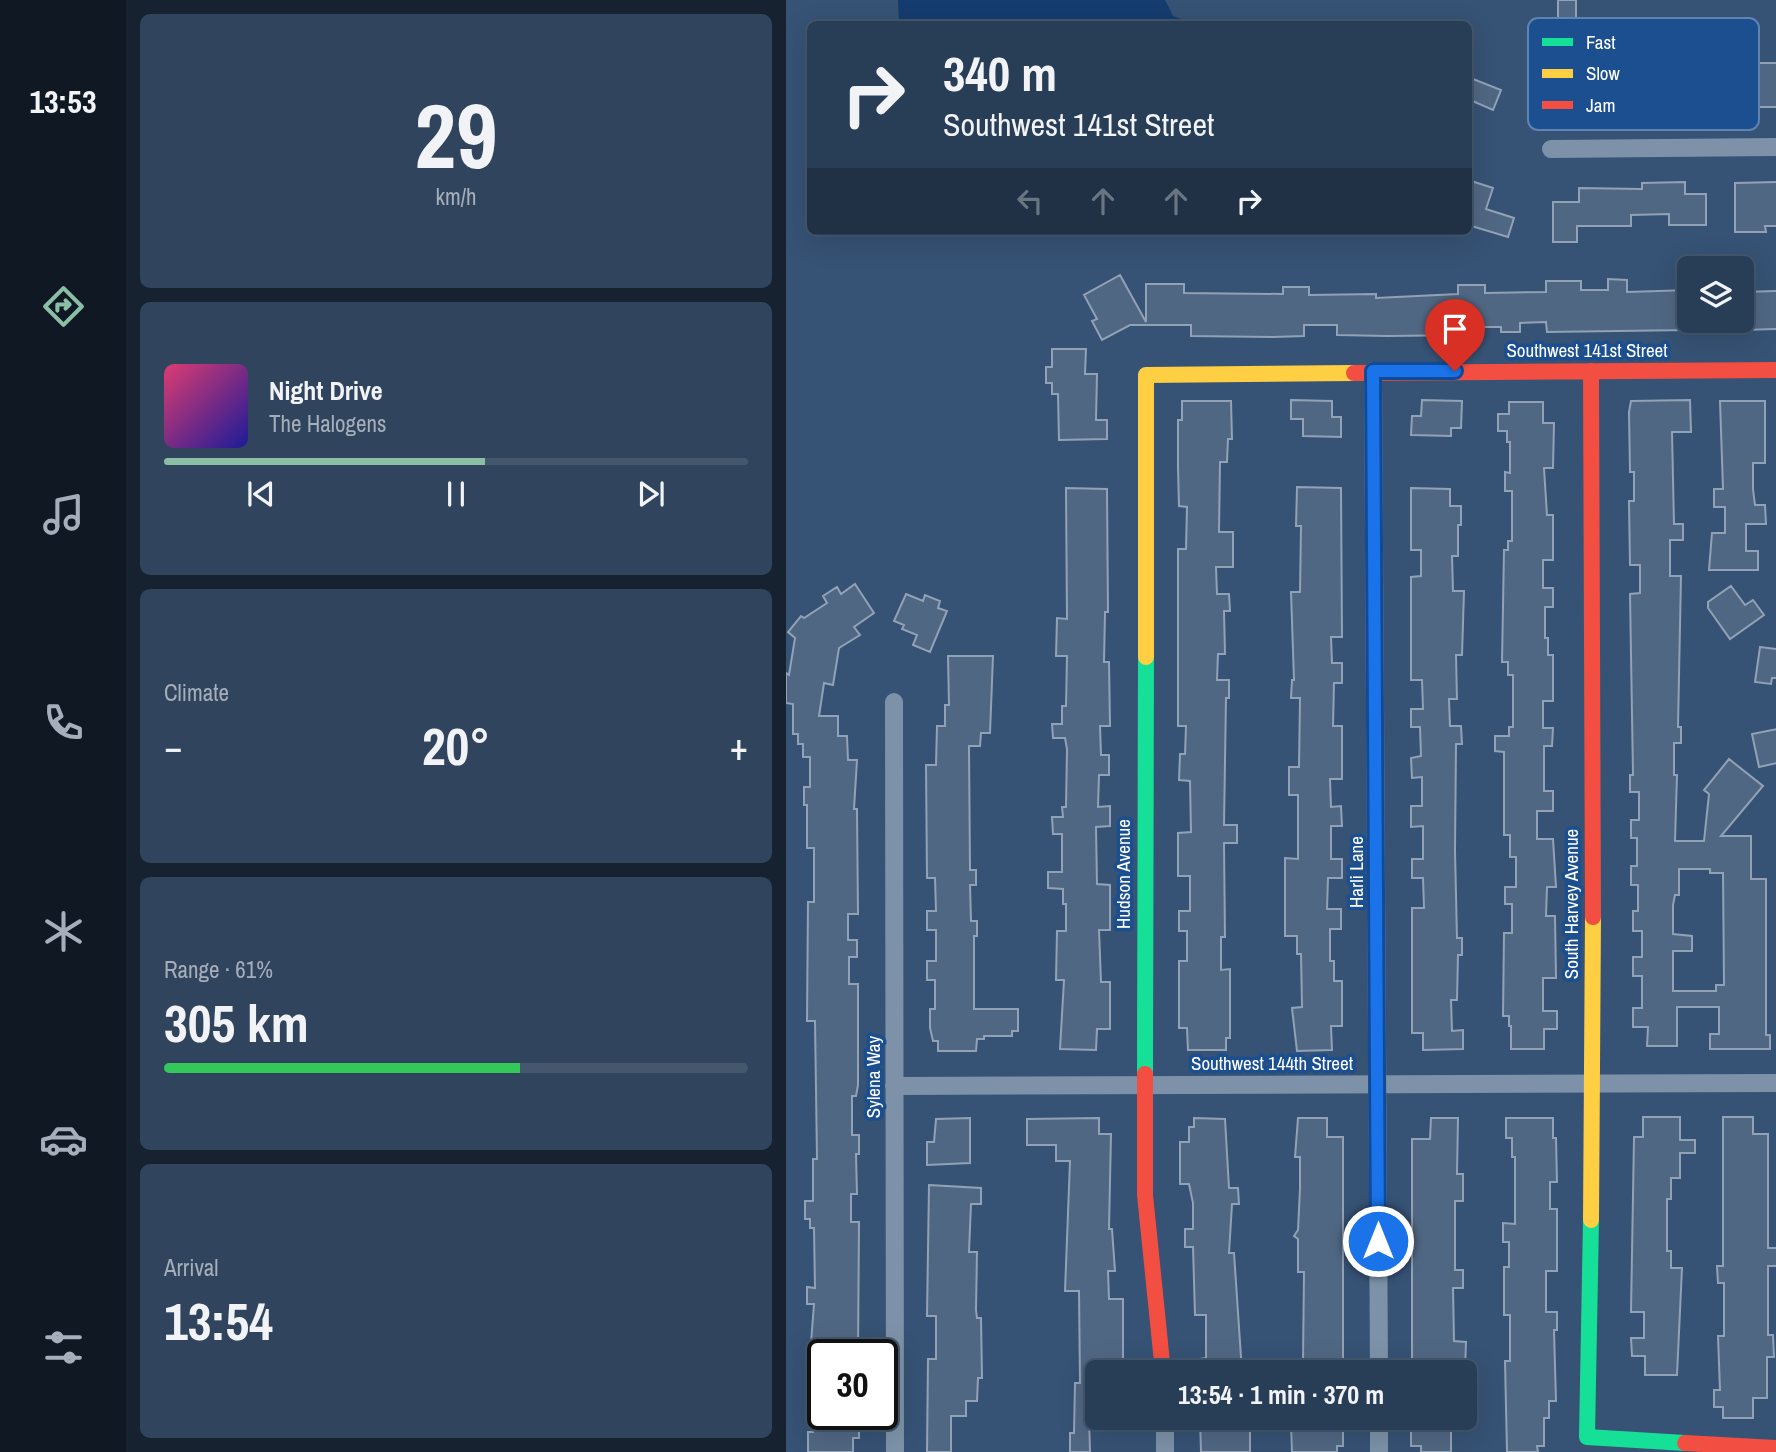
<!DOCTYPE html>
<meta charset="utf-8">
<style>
:root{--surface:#283e57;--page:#30455d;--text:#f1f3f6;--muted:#a5aeba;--line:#44576d;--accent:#8abfa5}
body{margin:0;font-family:"Archivo Narrow",sans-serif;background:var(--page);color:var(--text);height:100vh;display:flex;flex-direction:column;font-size:26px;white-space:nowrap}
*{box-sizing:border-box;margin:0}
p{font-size:23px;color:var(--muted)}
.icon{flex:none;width:38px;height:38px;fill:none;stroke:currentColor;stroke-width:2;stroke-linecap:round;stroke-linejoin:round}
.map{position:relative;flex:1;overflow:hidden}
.details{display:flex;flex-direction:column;gap:14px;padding:14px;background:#162230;width:660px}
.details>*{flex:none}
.top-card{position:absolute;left:21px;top:21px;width:665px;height:214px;border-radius:10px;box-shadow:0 7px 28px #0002,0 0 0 2px var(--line);background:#283e57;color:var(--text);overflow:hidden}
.fabs{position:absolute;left:891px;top:256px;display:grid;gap:14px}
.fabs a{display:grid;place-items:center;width:77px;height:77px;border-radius:10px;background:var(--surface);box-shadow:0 7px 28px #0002,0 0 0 2px var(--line);font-size:35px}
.speed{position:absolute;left:21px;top:1339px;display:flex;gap:14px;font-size:35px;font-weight:700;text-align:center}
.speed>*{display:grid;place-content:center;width:91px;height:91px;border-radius:50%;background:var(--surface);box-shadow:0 7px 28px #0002,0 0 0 2px var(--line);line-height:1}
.speed .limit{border:4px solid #111;border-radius:10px;background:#fff;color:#111}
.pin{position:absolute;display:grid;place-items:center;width:60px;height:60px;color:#fff;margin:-72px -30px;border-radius:50% 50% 50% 0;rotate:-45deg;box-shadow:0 0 7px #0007}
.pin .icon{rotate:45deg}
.me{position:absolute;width:77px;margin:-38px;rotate:0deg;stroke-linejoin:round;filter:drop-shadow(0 0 5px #0008)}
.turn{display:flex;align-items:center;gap:24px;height:147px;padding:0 21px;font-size:32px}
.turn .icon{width:91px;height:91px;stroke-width:2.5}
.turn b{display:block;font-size:49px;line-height:60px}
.lanes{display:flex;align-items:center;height:66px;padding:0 21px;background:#0003;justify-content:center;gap:35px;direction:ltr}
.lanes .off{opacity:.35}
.big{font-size:52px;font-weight:800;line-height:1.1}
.details .widget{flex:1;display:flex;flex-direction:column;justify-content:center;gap:10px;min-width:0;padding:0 24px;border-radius:10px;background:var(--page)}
.details .dial{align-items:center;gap:0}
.dial b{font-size:91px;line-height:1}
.song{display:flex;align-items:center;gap:21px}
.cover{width:84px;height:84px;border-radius:10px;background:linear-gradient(135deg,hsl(340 70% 55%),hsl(240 70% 35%))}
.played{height:7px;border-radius:4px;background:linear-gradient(90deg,var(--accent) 55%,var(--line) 55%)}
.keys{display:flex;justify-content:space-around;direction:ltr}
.heat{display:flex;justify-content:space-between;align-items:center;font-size:38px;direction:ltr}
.charge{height:10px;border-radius:5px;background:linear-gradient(90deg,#34c759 61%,var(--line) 0)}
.trip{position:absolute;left:299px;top:1360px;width:392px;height:70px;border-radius:10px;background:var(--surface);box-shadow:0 7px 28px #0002,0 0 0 2px var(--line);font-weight:800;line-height:70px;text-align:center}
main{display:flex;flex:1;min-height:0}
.tabs{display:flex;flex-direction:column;width:126px;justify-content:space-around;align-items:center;background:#101923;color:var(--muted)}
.tabs .icon{width:49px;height:49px}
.tabs .active{color:var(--accent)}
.tabs b{font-size:32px;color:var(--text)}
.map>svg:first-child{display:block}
.water{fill:#153c6e}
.building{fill:#506783;stroke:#92a2b6;stroke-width:2;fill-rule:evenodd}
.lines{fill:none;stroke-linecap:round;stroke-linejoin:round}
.street{stroke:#7d92a8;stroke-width:18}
.fast{stroke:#16e098;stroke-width:16}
.slow{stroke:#ffcf43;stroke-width:16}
.jam{stroke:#f24e42;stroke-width:16}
.route-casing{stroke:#114b97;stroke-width:18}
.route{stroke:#1a73e8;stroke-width:12}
.labels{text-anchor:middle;stroke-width:7;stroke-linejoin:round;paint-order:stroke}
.street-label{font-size:19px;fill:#fff;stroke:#1b4f8f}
.key{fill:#1b4f8f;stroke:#5f84b1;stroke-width:2}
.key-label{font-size:19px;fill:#fff}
</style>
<main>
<nav class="tabs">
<b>13:53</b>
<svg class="icon active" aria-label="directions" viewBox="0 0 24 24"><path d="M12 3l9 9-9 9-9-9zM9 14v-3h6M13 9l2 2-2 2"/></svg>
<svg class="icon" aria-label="music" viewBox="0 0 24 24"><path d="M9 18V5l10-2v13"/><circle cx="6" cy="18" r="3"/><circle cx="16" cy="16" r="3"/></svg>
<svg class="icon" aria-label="phone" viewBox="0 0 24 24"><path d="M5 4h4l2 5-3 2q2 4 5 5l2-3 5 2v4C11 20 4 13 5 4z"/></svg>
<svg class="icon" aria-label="climate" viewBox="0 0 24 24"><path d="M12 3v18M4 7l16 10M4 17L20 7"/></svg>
<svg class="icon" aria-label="car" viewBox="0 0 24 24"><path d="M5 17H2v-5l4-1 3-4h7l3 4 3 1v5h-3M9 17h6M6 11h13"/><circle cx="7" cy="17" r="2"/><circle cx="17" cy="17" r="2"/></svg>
<svg class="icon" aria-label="filters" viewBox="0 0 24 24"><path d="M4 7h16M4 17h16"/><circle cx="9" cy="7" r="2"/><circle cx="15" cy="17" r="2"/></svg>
</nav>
<section class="details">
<div class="widget dial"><b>29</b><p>km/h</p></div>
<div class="widget">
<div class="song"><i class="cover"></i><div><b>Night Drive</b><p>The Halogens</p></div></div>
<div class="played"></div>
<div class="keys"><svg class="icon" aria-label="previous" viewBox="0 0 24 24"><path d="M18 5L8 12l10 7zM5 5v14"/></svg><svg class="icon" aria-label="pause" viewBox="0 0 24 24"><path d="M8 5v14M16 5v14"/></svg><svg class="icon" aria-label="next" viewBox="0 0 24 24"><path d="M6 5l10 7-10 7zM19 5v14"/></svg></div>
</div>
<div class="widget"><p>Climate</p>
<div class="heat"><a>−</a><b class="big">20°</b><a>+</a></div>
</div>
<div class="widget"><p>Range · 61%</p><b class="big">305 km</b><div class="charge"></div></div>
<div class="widget"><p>Arrival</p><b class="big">13:54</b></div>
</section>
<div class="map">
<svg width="991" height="1452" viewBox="0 0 991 1452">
<rect width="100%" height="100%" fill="#365274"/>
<path class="water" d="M112,0H379L387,16L410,24H113Z"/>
<path class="building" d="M772,0H790V24H772Z
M946,63H991V107H971L972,86H946Z
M682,77L715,90L707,110L682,99Z
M682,180L707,188L700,209L728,218L722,237L682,225Z
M899,182V194H920V225H883V214L845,215V226H791V242H767V202H793V188L856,189V183Z
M991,182V226H979L980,232H949V183Z
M334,275L360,322V284H398V293L497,294V287H523V295L590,294V298L672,294V285H699V293L760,292V281H795V290H822V279L841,280V292L903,290V330L761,332L760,322L734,323V332H715V327H685V335L601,336L551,335V325H518V336L487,337L405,336V325H344L316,340L306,321L311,319L298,295Z
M991,291V329L956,330V292Z
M266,349H300L299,374H311L310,420H321V439L273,440L272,394H266V383H260V367H266Z
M505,400L546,401V417H555V437L517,436V419H505Z
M636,400L676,401L675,428H665V436L625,435L626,416H635Z
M904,400L905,432H886L888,524H897V540H884V576H895L892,727H895V743H888V775H891L889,841H918L923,794L918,790L943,759L977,786L935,836H965V879H980V1035H984V1049H924V1034H933V1007H891V1046H861L862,1027H847V1008H856V976H847V957H856V931H847V911H852V885H845V866H851V838H845V820H853V792H844V775H847L844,594L854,593V565H844L843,501H848V472H844L843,412L845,401ZM893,869H924V873H937L938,985H930V991H887V951H906V936L887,934V905L889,895H893Z
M396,401H445L446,439H442L441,462H434L433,532H447V567H430L431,594H443L444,611H438L439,654H432L431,680H443V698H440L438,825H451V843H438L439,937H435V970L444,969V1038H440V1050H402L401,1028H393V961H401V931H393V911H404V876H392V833L405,832L404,781L393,780L394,754H399L400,726H392V549H400L401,507L393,506L392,468V420H396Z
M934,401H979V463H967V489L969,505H979L980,524H960V551H972V570H923L926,533H939V507H928V489H937Z
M723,402H757V423H768L767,468H758L761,515H767V560H757V588H767V607H759V638H762V655H767V701H757V728H767L766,746H758V791H767V811H751V839H767L770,887H761L760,916H769L770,978H757V1011H771V1029H758V1049H725V1026H723V1016H717L718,933H726V904H719V887H730V857H724V835H718V752L709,751V736H723V727H727V675H722V662H716L718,550H722V541H726V491H719V472L724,473V442H721V431H712V414H723Z
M511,487L555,488L556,637H545L546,663H556V683H548L547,726H556V779H544L545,807L555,806L556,826H545V859H556V878H542L541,909H555V929H544V961H548V981H556V1026H545L546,1050L511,1051L506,1008L516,1007L515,954H511V936H499V858L512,859V795H503V767H513L514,698H505L506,680H508L505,592H514L515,526H510Z
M280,488L321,489L322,612H319L318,662H323L324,726H314L315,755H323V775H313L312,807L324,806V826L310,827L311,884L324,885V930H313L315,982H324V1029H311L310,1050L274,1049L278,980H270L271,931H280V904H277V889L262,888V872H276V834H267L266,817H277L276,807H280L281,749L279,738H267L266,724H276V706H280L281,656H270L271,618L281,619Z
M625,488L664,489V506H675V525H672V556H666L667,591H678L676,655H670L671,699H663L664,726H675L676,744H670L669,851L671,938H676V955H672L671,1000H665L666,1031L677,1030V1049L637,1050V1033H626V908H638L637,878H626V859H637V826L625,827V806H636V777L626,778L625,758L635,756L634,727H625V709H637L636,680H625V577L635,576V550H625Z
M69,584L88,613L68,627L74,635L53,648L47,685L38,683L33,716H52V736H61L62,760H71L68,809H71L72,914H62V940H71V957H63V984H72V1085L70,1096H66V1135H73V1154H70L71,1194H65V1222H73L72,1353L37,1354V1368L23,1369L28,1304H21V1287L29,1288L28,1228H24V1219H19V1201H27V1159H31L29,1021H21L22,902H28V848H21V805H18V787H24V757H17V744H12V734H7V704L0,703V673L3,675L9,638L2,632L15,616L18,618L41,603L37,596L51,587L55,594Z
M945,586L959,605L967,600L978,615L944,639L922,608V602Z
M120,594L137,601L139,595L154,601L152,608L161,611L144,652L127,645L131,635L116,629L118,625L108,621Z
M974,647L991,649V678H986L985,684L969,682Z
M162,656H207L204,733H195L194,746H183L184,870H190V885H184L185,921H191V936H188V1009H232V1031H226V1036H198V1039H191L190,1051H152V1041H147L144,1028V1009H149V980H141V961H150V930H141V911H150L149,878H141L140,765H150L151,726H159V705H163Z
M991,729V763L973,767L966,734Z
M857,1117H894V1140H909V1153H894V1178H885V1199H881V1251H885V1268H896L891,1375H859V1356H846L845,1338H858V1312H845L848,1137H857Z
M937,1117H967V1134H982V1248H991V1266H982V1335H987L988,1357H981V1398H967V1418H937V1407H928V1390H934L932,1336H938V1283H932L931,1266H937Z
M184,1118V1163L141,1165V1142H148L150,1119Z
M313,1118V1134H325L323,1229H326L329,1271H322L323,1299H337V1372H312V1416L303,1415L304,1452H284V1433H288L289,1383H294L293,1291H279L284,1161H270V1145H241V1119Z
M408,1118L439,1119L443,1188H452L453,1204H446L443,1253H448L456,1372H413V1359L420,1358V1315H409L407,1247H399V1229H407V1203L403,1184H394V1142H403V1127H408Z
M512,1118H541V1137H557V1367L553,1366V1372H522L512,1364L517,1361L518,1272H512V1239L508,1236L512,1230L514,1188V1157H509Z
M645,1118H672L671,1174H677V1201H669V1270H677V1288H667L668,1341L680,1342L679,1372L626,1371V1139H644Z
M720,1118H767V1138H770L771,1182H764V1209H771V1271H760V1312H771V1330H768L770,1401H763V1418H758V1446H751L752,1452H721L719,1361H724V1315H718V1267H723V1242H717V1223L729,1224V1157H726V1138H720Z
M143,1185L195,1188V1204H185L183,1252H191L190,1310L191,1318H195L196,1378H192L191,1401H180V1416H165V1452H141L142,1359H150V1316H141Z
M73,1417V1438H67V1452H22V1432H27V1418Z
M414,1418H458V1426H464V1452H415Z
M510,1418H557V1446H551V1452H506L505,1425L510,1424Z
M625,1418H665V1452H635V1446H625Z"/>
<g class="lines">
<path class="street" d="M765,149L991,147
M587,371L593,1372
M108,702L109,1452
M108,1086L991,1083
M379,1418V1452
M593,1418V1452"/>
<path class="fast" d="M359,1074L360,657
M805,1220L801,1437L899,1443"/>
<path class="slow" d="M360,657V375L568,373
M805,1220L807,917"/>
<path class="jam" d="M805,371L807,917
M568,373L991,370
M359,1074V1195L377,1372
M899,1443L991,1448"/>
</g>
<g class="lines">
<g class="route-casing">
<path id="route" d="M592,1241L587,371H669"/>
</g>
<use href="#route" class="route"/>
</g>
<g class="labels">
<g class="street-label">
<text x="801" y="357">Southwest 141st Street</text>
<text transform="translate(570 872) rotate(-90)" y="7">Harli Lane</text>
<text transform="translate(337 874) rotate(-90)" y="7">Hudson Avenue</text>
<text transform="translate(785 904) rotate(-90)" y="7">South Harvey Avenue</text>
<text x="486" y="1070">Southwest 144th Street</text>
<text transform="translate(87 1077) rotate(-90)" y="7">Sylena Way</text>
</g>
</g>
<rect x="742" y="18" width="231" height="112" rx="10" class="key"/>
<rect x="756" y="38" width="31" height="8" fill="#16e098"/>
<rect x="756" y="69" width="31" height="9" fill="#ffcf43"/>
<rect x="756" y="101" width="31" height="8" fill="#f24e42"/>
<g class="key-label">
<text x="800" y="49">Fast</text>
<text x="800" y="80">Slow</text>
<text x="800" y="112">Jam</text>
</g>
</svg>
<div class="fabs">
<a><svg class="icon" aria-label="layers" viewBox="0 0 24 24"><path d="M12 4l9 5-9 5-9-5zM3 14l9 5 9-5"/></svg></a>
</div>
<div class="speed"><div class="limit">30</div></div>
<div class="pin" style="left:669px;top:371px;background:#d93025"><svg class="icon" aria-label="arrive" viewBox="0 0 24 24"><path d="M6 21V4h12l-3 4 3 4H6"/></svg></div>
<svg class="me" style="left:592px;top:1241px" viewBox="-20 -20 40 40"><circle r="17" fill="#1a73e8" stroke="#fff" stroke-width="3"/><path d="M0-11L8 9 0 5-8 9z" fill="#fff"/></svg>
<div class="trip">13:54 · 1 min · 370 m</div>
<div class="top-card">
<div class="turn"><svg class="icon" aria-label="right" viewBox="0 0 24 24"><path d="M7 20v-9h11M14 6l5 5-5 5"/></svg><div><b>340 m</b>Southwest 141st Street</div></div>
<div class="lanes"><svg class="icon off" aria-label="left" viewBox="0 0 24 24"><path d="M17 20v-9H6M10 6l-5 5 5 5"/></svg><svg class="icon off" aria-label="ahead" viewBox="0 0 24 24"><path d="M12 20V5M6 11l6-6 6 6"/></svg><svg class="icon off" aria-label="ahead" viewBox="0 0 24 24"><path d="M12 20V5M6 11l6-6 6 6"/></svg><svg class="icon" aria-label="right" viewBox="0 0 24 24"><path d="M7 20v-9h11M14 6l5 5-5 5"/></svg></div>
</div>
</div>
</main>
